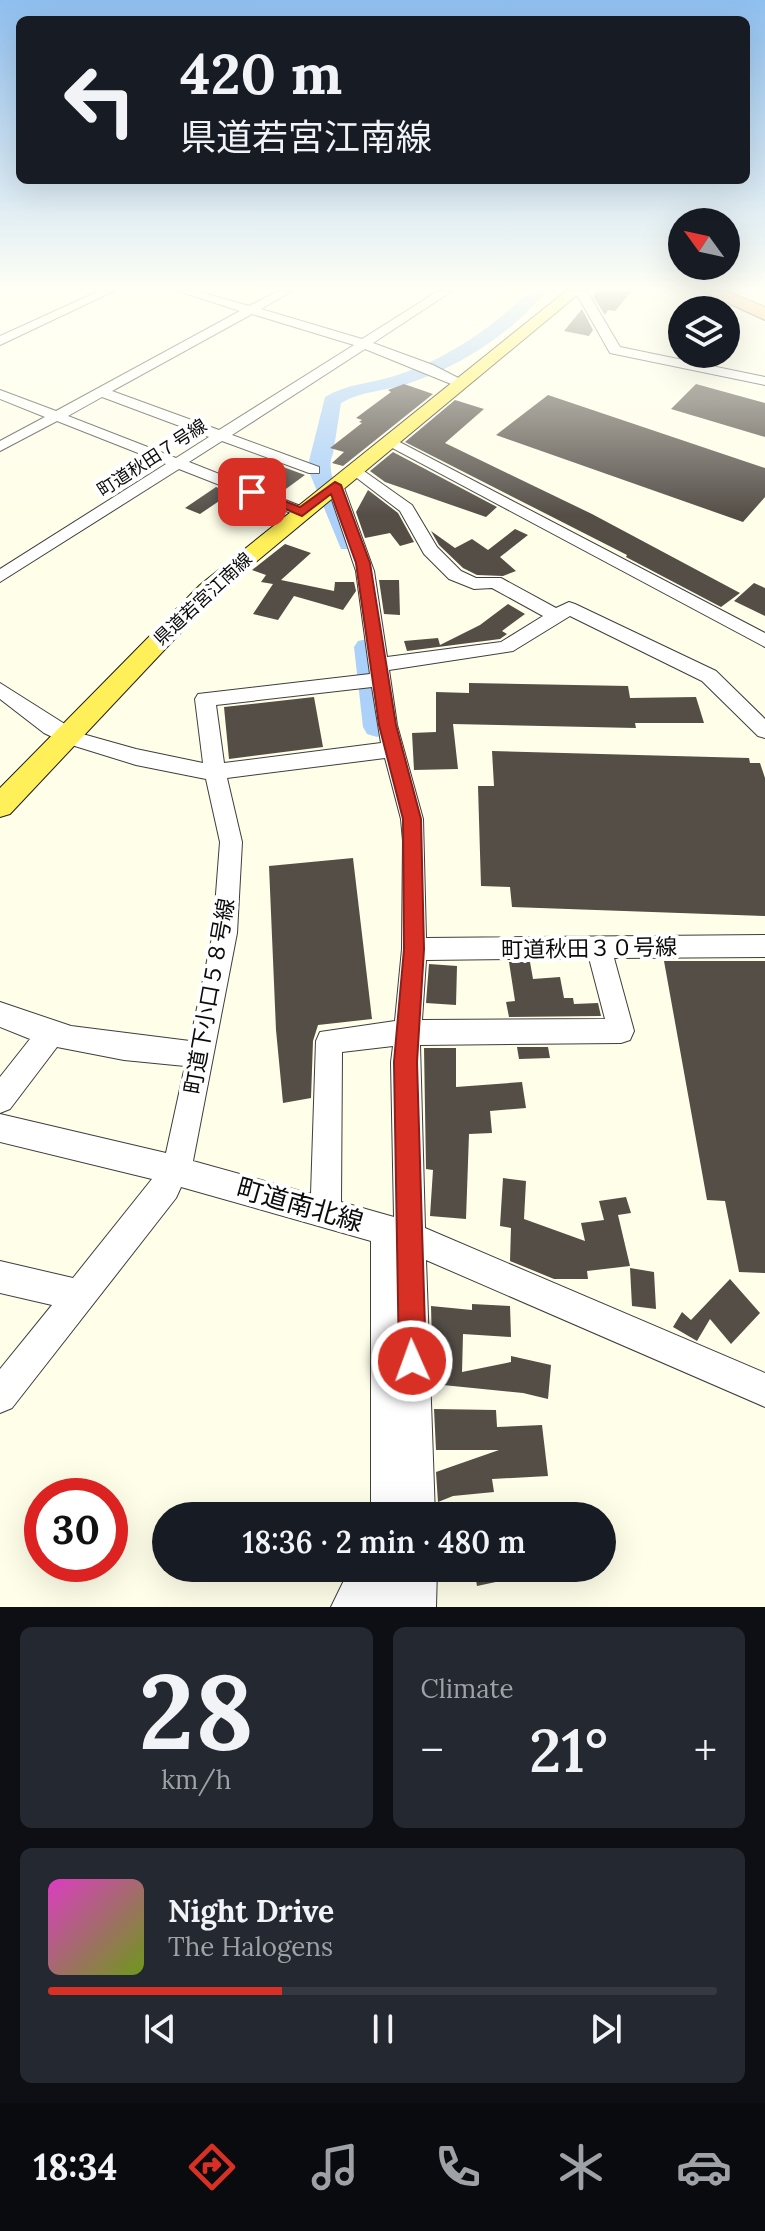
<!DOCTYPE html>
<meta charset="utf-8">
<style>
:root{--surface:#171b24;--page:#242831;--text:#f1f3f6;--muted:#9ea1a6;--line:#363941;--accent:#d93025}
body{margin:0;font-family:Lora,"Noto Sans JP",serif;background:var(--page);color:var(--text);height:100vh;display:flex;flex-direction:column;font-size:30px;white-space:nowrap}
*{box-sizing:border-box;margin:0}
p{font-size:26px;color:var(--muted)}
.icon{flex:none;width:44px;height:44px;fill:none;stroke:currentColor;stroke-width:2;stroke-linecap:round;stroke-linejoin:round}
.map{position:relative;height:1607px;overflow:hidden}
.panel{display:flex;flex-direction:column;gap:20px;padding:20px;background:#0d0f14;flex:1}
.panel>*{flex:none}
.top-card{position:absolute;left:16px;top:16px;width:734px;height:168px;border-radius:12px;box-shadow:0 8px 32px #0002;background:#171b24;color:var(--text);overflow:hidden}
.needle{width:52px;rotate:303deg}
.fabs{position:absolute;left:668px;top:208px;display:grid;gap:16px}
.fabs a{display:grid;place-items:center;width:72px;height:72px;border-radius:50%;background:var(--surface);box-shadow:0 8px 32px #0002;font-size:40px}
.speed{position:absolute;left:24px;top:1478px;display:flex;gap:16px;font-size:40px;font-weight:700;text-align:center}
.speed>*{display:grid;place-content:center;width:104px;height:104px;border-radius:50%;background:var(--surface);box-shadow:0 8px 32px #0002;line-height:1}
.speed .limit{border:12px solid #d22;background:#fff;color:#111}
.pin{position:absolute;display:grid;place-items:center;width:68px;height:68px;color:#fff;margin:-34px;border-radius:16px;box-shadow:0 4px 12px #0006}
.me{position:absolute;width:88px;margin:-44px;rotate:358deg;stroke-linejoin:round;filter:drop-shadow(0 0 6px #0008)}
.turn{display:flex;align-items:center;gap:28px;height:168px;padding:0 32px;font-size:36px}
.turn .icon{width:104px;height:104px;stroke-width:2.5}
.turn b{display:block;font-size:56px;line-height:68px}
.big{font-size:60px;font-weight:600;line-height:1.1}
.panel .tile{flex:1;display:flex;flex-direction:column;justify-content:center;gap:12px;min-width:0;padding:0 28px;border-radius:12px;background:var(--page)}
.panel .dial{align-items:center;gap:0}
.dial b{font-size:104px;line-height:1}
.song{display:flex;align-items:center;gap:24px}
.cover{width:96px;height:96px;border-radius:12px;background:linear-gradient(135deg,hsl(310 70% 55%),hsl(80 70% 35%))}
.played{height:8px;border-radius:4px;background:linear-gradient(90deg,var(--accent) 35%,var(--line) 35%)}
.keys{display:flex;justify-content:space-around;direction:ltr}
.heat{display:flex;justify-content:space-between;align-items:center;font-size:44px;direction:ltr}
.panel .tiles{flex:1;display:grid;gap:20px;grid-template-columns:1fr 1fr}
.tile:last-child{grid-column:span 2}
.trip{position:absolute;left:152px;top:1502px;width:464px;height:80px;border-radius:40px;background:var(--surface);box-shadow:0 8px 32px #0002;font-weight:600;line-height:80px;text-align:center}
.tab-bar{display:flex;height:128px;justify-content:space-around;align-items:center;background:#090b0e;color:var(--muted)}
.tab-bar .icon{width:56px;height:56px}
.tab-bar .active{color:var(--accent)}
.tab-bar b{font-size:36px;color:var(--text)}
.map>svg:first-child{display:block}
.lines{fill:none;stroke-linecap:round;stroke-linejoin:round}
.river{fill:#abd0f9;fill-rule:evenodd}
.building{fill:#544e47}
.minor-casing{stroke:#3e3e3e;stroke-width:2}
.major-casing{stroke:#1c1c1c;stroke-width:2}
.highway-casing{stroke:#1c1c1c;stroke-width:2}
.minor{fill:#fff;fill-rule:evenodd}
.major{fill:#fff059;fill-rule:evenodd}
.highway{fill:#fcb64a;fill-rule:evenodd}
.route{fill:#d93025;stroke:#8d1f18;stroke-width:2}
.labels{text-anchor:middle;stroke-width:8;stroke-linejoin:round;paint-order:stroke}
.far-street-label{font-size:18px;fill:#0b0b0b;stroke:#fff}
.street-label{font-size:22px;fill:#0b0b0b;stroke:#fff}
.near-street-label{font-size:26px;fill:#0b0b0b;stroke:#fff}
</style>
<div class="map">
<svg width="765" height="1607" viewBox="0 0 765 1607">
<rect width="100%" height="100%" fill="#fffee9"/>
<g class="lines">
<path class="river" d="M529,291H546C513,333 457,368 407,384C385,391 361,391 341,403L333,454C322,473 352,524 360,544L357,549H341L310,474L309,461L325,397C346,384 368,384 391,377C442,362 492,329 529,291Z
M367,639L376,641L380,647L391,727L387,734L377,737L367,734L363,727L354,647L358,641Z"/>
</g>
<path class="building" d="M597,291H632L615,311L608,310L605,315L593,296Z
M582,309L593,330L589,336L564,331Z
M404,384L433,394L343,466L332,463L344,452L330,448L362,423L359,422L362,420L356,418L391,392L388,390Z
M696,384L765,403V437L671,409Z
M548,395L765,468V497L743,522L496,435Z
M455,400L484,409L445,443L592,514L740,593L721,607L626,557L627,555L405,442Z
M393,452L497,507L486,517L385,482L370,471Z
M275,464L305,475L279,494L259,486L270,478L261,474Z
M216,487L231,493L200,514L185,508Z
M368,490L398,513L414,542L400,546L390,533L365,538L356,512Z
M244,498L271,509L261,517L233,506Z
M515,529L528,535L500,557L516,571L503,576L477,575L463,568L439,545L431,531L455,548L472,539L488,550Z
M285,544L311,553L281,580L334,591L335,582H354L356,591L343,610L294,596L278,620L253,614L273,584L261,582L266,575L252,570Z
M379,580H399L400,615L384,614Z
M754,583L765,588V616L734,601Z
M508,604L525,614L502,631L507,634L500,639L407,651L404,641L438,638L440,645L480,625Z
M469,683L628,686L630,698L696,697L704,723H635L636,728L453,724L458,769L414,770L412,733L436,732V692L469,693Z
M314,697L323,747L229,759L224,707Z
M492,751L749,758L750,763H760L765,778V916L512,907L510,887L481,886L478,786H494Z
M353,858L372,1019L318,1025L313,1041L311,1098L283,1103L276,1030L269,866Z
M664,961H765V1273L739,1272L725,1201L707,1200Z
M509,962H530L533,979L560,977L564,998H573L574,1004L598,1003L601,1016L509,1017L506,1002L515,1001Z
M429,964L457,966L456,1005L426,1003Z
M517,1047H548L550,1058L519,1059Z
M424,1048H456V1087L522,1082L526,1108L490,1111L492,1133L469,1134L466,1219L430,1216L433,1170L426,1169Z
M503,1178L526,1181L524,1219L585,1241L581,1223L604,1220L599,1201L626,1197L631,1213L618,1215L630,1266L587,1271L588,1279H554L510,1261L511,1228L500,1226Z
M630,1268L654,1272L656,1309L632,1306Z
M730,1279L760,1313L731,1344L710,1319L697,1341L673,1327L682,1312L691,1320Z
M472,1304L510,1306L511,1337L463,1334L462,1372L511,1362V1356L551,1365L548,1399L523,1393L433,1384L431,1306L472,1310Z
M434,1409L496,1410L497,1427L542,1425L548,1476L492,1479L494,1492L453,1496L438,1502L436,1472L499,1450H436Z
M474,1568H532L533,1574L477,1586Z"/>
<g class="lines">
<g class="minor-casing">
<path id="minor" d="M99,291H114L0,345V336Z
M178,291H196L249,306L278,291H292L261,309L362,339L438,291H452L373,343L433,365L468,383L456,386L365,349L232,435L319,467V473H309L222,441L189,462L308,509V515H296L179,469L0,582V569L166,464L57,421L0,451V441L45,417L0,399V390L56,411L240,311ZM252,314L354,345L219,430L112,391ZM102,397L209,437L176,458L68,416Z
M575,291H587L620,347L765,377V385L610,353Z
M390,437L765,633V647L385,444L383,441Z
M354,464L412,505L437,547L461,571L476,578H501L556,608L569,602L575,604L716,671L765,719V738L758,736L702,681L570,616L513,651L389,670L397,725L423,819L426,938L765,935V957L614,958L634,1031L630,1040L621,1043L420,1045L425,1228L765,1373V1407L426,1260L435,1516H371V1241L181,1187L176,1198L12,1408L0,1413V1369L52,1305L0,1293V1261L73,1278L152,1179L0,1142V1114L166,1153L185,1066L124,1060L57,1047L10,1109L0,1113V1077L30,1039L0,1027V1002L71,1026L190,1041L213,933L220,842L206,779L136,765L65,743L44,733L0,699V683L79,733L136,749L203,763L195,699L198,694L370,674L356,571L327,485L335,480L343,485L374,571L387,657L501,642L543,616L492,588L474,589L449,579L424,554L400,511L349,472L346,469ZM372,687L381,743L224,763L216,705ZM385,758L401,819L403,841L402,949L395,1021L320,1032L316,1041L311,1194L193,1161L237,933L242,842L227,778ZM589,958L605,1019L422,1020L426,960ZM393,1046L391,1062L394,1217L341,1202L342,1052Z
M350,1568H437L436,1607H331Z"/>
</g>
<g class="major-casing">
<path id="major" d="M566,291H582L216,595L10,814L0,817V788L200,585Z"/>
</g>
<g class="highway-casing">
<path id="highway" d="M702,291H726L765,307V320Z"/>
</g>
<use href="#minor" class="minor"/>
<use href="#major" class="major"/>
<use href="#highway" class="highway"/>
</g>
<linearGradient id="sky" x2="0" y2="1"><stop stop-color="#8fbfef"/><stop offset="0.56" stop-color="#fffff5"/><stop offset="1" stop-color="#fffff5" stop-opacity="0"/></linearGradient>
<rect width="765" height="516" fill="url(#sky)"/>
<path class="route" d="M335,482L341,485L370,563L396,725L421,819L424,949L417,1062L426,1361L422,1371L412,1375L403,1371L399,1361L394,1062L404,949L403,819L379,725L356,563L331,494L302,516L245,492L256,490L300,507Z"/>
<g class="labels">
<g class="far-street-label">
<text transform="translate(152 458) rotate(-33)" y="6">町道秋田７号線</text>
<text transform="translate(203 599) rotate(-43)" y="6">県道若宮江南線</text>
</g>
<g class="street-label">
<text transform="translate(589 948) rotate(-1)" y="8">町道秋田３０号線</text>
<text transform="translate(209 996) rotate(-80)" y="8">町道下小口５８号線</text>
</g>
<g class="near-street-label">
<text transform="translate(300 1205) rotate(16)" y="9">町道南北線</text>
</g>
</g>
</svg>
<div class="fabs">
<a><svg class="needle" viewBox="-14 -14 28 28"><path d="M0-13l5 13h-10z" fill="#e53935"/><path d="M0 13l5-13h-10z" fill="#9ea1a6"/></svg></a>
<a><svg class="icon" aria-label="layers" viewBox="0 0 24 24"><path d="M12 4l9 5-9 5-9-5zM3 14l9 5 9-5"/></svg></a>
</div>
<div class="speed"><div class="limit">30</div></div>
<div class="pin" style="left:252px;top:492px;background:#d93025"><svg class="icon" aria-label="arrive" viewBox="0 0 24 24"><path d="M6 21V4h12l-3 4 3 4H6"/></svg></div>
<svg class="me" style="left:412px;top:1361px" viewBox="-20 -20 40 40"><circle r="17" fill="#d93025" stroke="#fff" stroke-width="3"/><path d="M0-11L8 9 0 5-8 9z" fill="#fff"/></svg>
<div class="trip">18:36 · 2 min · 480 m</div>
<div class="top-card">
<div class="turn"><svg class="icon" aria-label="left" viewBox="0 0 24 24"><path d="M17 20v-9H6M10 6l-5 5 5 5"/></svg><div><b>420 m</b>県道若宮江南線</div></div>
</div>
</div>
<section class="panel">
<div class="tiles">
<div class="tile dial"><b>28</b><p>km/h</p></div>
<div class="tile"><p>Climate</p>
<div class="heat"><a>−</a><b class="big">21°</b><a>+</a></div>
</div>
<div class="tile">
<div class="song"><i class="cover"></i><div><b>Night Drive</b><p>The Halogens</p></div></div>
<div class="played"></div>
<div class="keys"><svg class="icon" aria-label="previous" viewBox="0 0 24 24"><path d="M18 5L8 12l10 7zM5 5v14"/></svg><svg class="icon" aria-label="pause" viewBox="0 0 24 24"><path d="M8 5v14M16 5v14"/></svg><svg class="icon" aria-label="next" viewBox="0 0 24 24"><path d="M6 5l10 7-10 7zM19 5v14"/></svg></div>
</div>
</div>
</section>
<nav class="tab-bar">
<b>18:34</b>
<svg class="icon active" aria-label="directions" viewBox="0 0 24 24"><path d="M12 3l9 9-9 9-9-9zM9 14v-3h6M13 9l2 2-2 2"/></svg>
<svg class="icon" aria-label="music" viewBox="0 0 24 24"><path d="M9 18V5l10-2v13"/><circle cx="6" cy="18" r="3"/><circle cx="16" cy="16" r="3"/></svg>
<svg class="icon" aria-label="phone" viewBox="0 0 24 24"><path d="M5 4h4l2 5-3 2q2 4 5 5l2-3 5 2v4C11 20 4 13 5 4z"/></svg>
<svg class="icon" aria-label="climate" viewBox="0 0 24 24"><path d="M12 3v18M4 7l16 10M4 17L20 7"/></svg>
<svg class="icon" aria-label="car" viewBox="0 0 24 24"><path d="M5 17H2v-5l4-1 3-4h7l3 4 3 1v5h-3M9 17h6M6 11h13"/><circle cx="7" cy="17" r="2"/><circle cx="17" cy="17" r="2"/></svg>
</nav>
